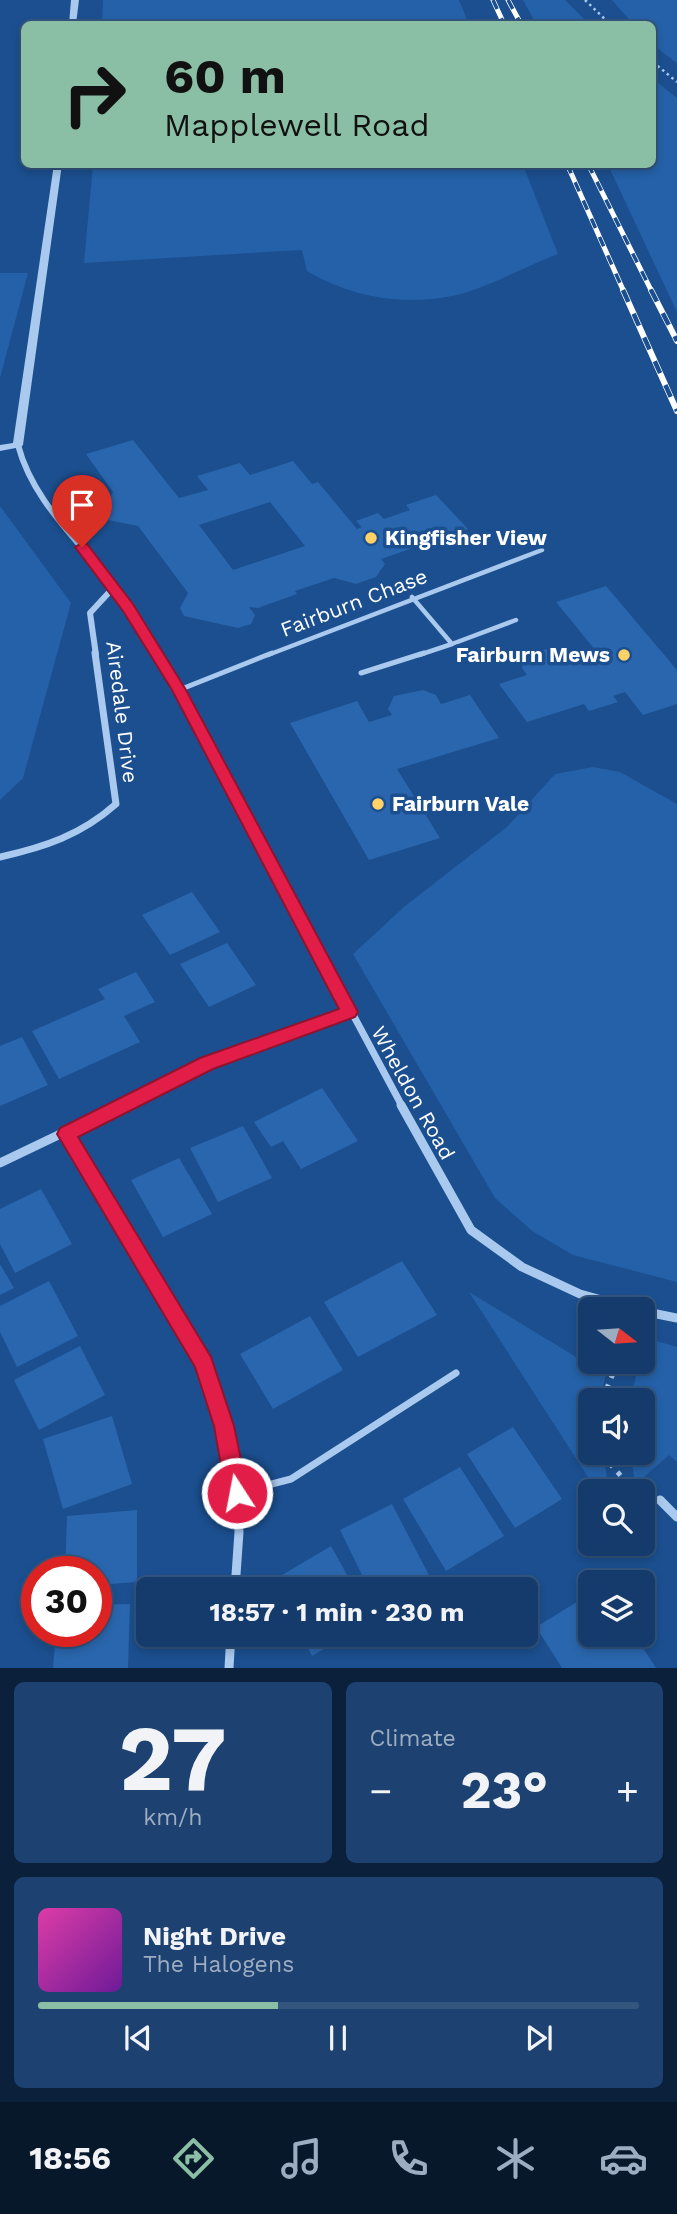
<!DOCTYPE html>
<meta charset="utf-8">
<style>
:root{--surface:#143b6b;--page:#1d4271;--text:#f1f3f6;--muted:#9dadc1;--line:#33557e;--accent:#8abfa5}
body{margin:0;font-family:"Work Sans",sans-serif;background:var(--page);color:var(--text);height:100vh;display:flex;flex-direction:column;font-size:26px;white-space:nowrap}
*{box-sizing:border-box;margin:0}
p{font-size:23px;color:var(--muted)}
.icon{flex:none;width:38px;height:38px;fill:none;stroke:currentColor;stroke-width:2;stroke-linecap:round;stroke-linejoin:round}
.map{position:relative;height:1668px;overflow:hidden}
.panel{display:flex;flex-direction:column;gap:14px;padding:14px;background:#0b203b;flex:1}
.panel>*{flex:none}
.guide{position:absolute;left:21px;top:21px;width:635px;height:147px;border-radius:10px;box-shadow:0 4px 10px #0003,0 0 0 2px var(--line);background:#8abfa5;color:#111;overflow:hidden}
.needle{width:46px;rotate:107deg}
.tools{position:absolute;left:578px;top:1297px;display:grid;gap:14px}
.tools a{display:grid;place-items:center;width:77px;height:77px;border-radius:10px;background:var(--surface);box-shadow:0 4px 10px #0003,0 0 0 2px var(--line);font-size:35px}
.speed{position:absolute;left:21px;top:1556px;display:flex;gap:14px;font-size:35px;font-weight:700;text-align:center}
.speed>*{display:grid;place-content:center;width:91px;height:91px;border-radius:50%;background:var(--surface);box-shadow:0 4px 10px #0003,0 0 0 2px var(--line);line-height:1}
.speed .limit{border:10px solid #d22;background:#fff;color:#111}
.pin{position:absolute;display:grid;place-items:center;width:60px;height:60px;color:#fff;margin:-72px -30px;border-radius:50% 50% 50% 0;rotate:-45deg;box-shadow:0 0 7px #0007}
.pin .icon{rotate:45deg}
.me{position:absolute;width:77px;margin:-38px;rotate:349deg;stroke-linejoin:round;filter:drop-shadow(0 0 5px #0008)}
.turn{display:flex;align-items:center;gap:24px;height:147px;padding:0 28px;font-size:32px}
.turn .icon{width:91px;height:91px;stroke-width:2.5}
.turn b{display:block;font-size:49px;line-height:60px}
.big{font-size:52px;font-weight:700;line-height:1.1}
.panel .widget{flex:1;display:flex;flex-direction:column;justify-content:center;gap:10px;min-width:0;padding:0 24px;border-radius:10px;background:var(--page)}
.panel .dial{align-items:center;gap:0}
.dial b{font-size:91px;line-height:1}
.song{display:flex;align-items:center;gap:21px}
.cover{width:84px;height:84px;border-radius:10px;background:linear-gradient(135deg,hsl(320 70% 55%),hsl(280 70% 35%))}
.played{height:7px;border-radius:4px;background:linear-gradient(90deg,var(--accent) 40%,var(--line) 40%)}
.keys{display:flex;justify-content:space-around;direction:ltr}
.heat{display:flex;justify-content:space-between;align-items:center;font-size:38px;direction:ltr}
.panel .tiles{flex:1;display:grid;gap:14px;grid-template-columns:1fr 1fr}
.widget:last-child{grid-column:span 2}
.trip{position:absolute;left:136px;top:1577px;width:402px;height:70px;border-radius:10px;background:var(--surface);box-shadow:0 4px 10px #0003,0 0 0 2px var(--line);font-weight:700;line-height:70px;text-align:center}
.menu{display:flex;height:112px;justify-content:space-around;align-items:center;background:#08182b;color:var(--muted)}
.menu .icon{width:49px;height:49px}
.menu .on{color:var(--accent)}
.menu b{font-size:32px;color:var(--text)}
.map>svg:first-child{display:block}
.green{fill:#2461a8}
.building{fill:#2a66ad;fill-rule:evenodd}
.lines{fill:none;stroke-linecap:round;stroke-linejoin:round}
.path-far1{stroke:#a9c9ee;stroke-width:2.5;stroke-dasharray:2.5 3.5;stroke-linecap:butt}
.path{stroke:#a9c9ee;stroke-width:5;stroke-dasharray:4.5 7;stroke-linecap:butt}
.service-far2{stroke:#a9c9ee;stroke-width:4.5}
.service-far1{stroke:#a9c9ee;stroke-width:5}
.service{stroke:#a9c9ee;stroke-width:7}
.minor-far2{stroke:#a9c9ee;stroke-width:6}
.minor-far1{stroke:#a9c9ee;stroke-width:7}
.minor{stroke:#a9c9ee;stroke-width:9}
.tertiary{fill:#a9c9ee;fill-rule:evenodd}
.rail-far1-casing{stroke:#fff;stroke-width:5}
.rail-casing{stroke:#fff;stroke-width:6}
.rail-far1{stroke:#1b4f8f;stroke-width:3.5;stroke-dasharray:10;stroke-linecap:butt}
.rail{stroke:#1b4f8f;stroke-width:4.5;stroke-dasharray:13;stroke-linecap:butt}
.route{fill:#e11d48;stroke:#92132f;stroke-width:2}
.poi-dot{fill:#ffd166;stroke:#1b4f8f;stroke-width:2.5}
.labels{text-anchor:middle;stroke-width:7;stroke-linejoin:round;paint-order:stroke}
.poi-label{font-size:21px;font-weight:bold;fill:#fff;stroke:#1b4f8f;text-anchor:start}
.street-label{font-size:21px;fill:#fff;stroke:#1b4f8f}
</style>
<div class="map">
<svg width="677" height="1668" viewBox="0 0 677 1668">
<rect width="100%" height="100%" fill="#1b4f8f"/>
<path class="green" d="M103,0H459L469,24H102Z
M523,0H565L589,24H536Z
M612,0H677V63L653,45V24H633Z
M653,79L677,98V312L608,165L653,164Z
M93,165H523L558,254C529,265 480,291 452,296C401,306 351,297 307,271L302,250L84,263Z
M0,273H28L0,378Z
M0,506L71,603L23,778L0,800Z
M593,767L620,772L677,804V1282L573,1255L532,1231L495,1198L353,954L405,906L508,826L555,774Z
M469,1292L606,1375L599,1400H590V1452L603,1453L609,1491H597Z
M646,1338L677,1347V1462L669,1455L635,1485L631,1453L642,1452V1400H630Z"/>
<path class="building" d="M133,440L179,498L208,490L197,476L240,463L250,475L293,461L312,484L318,482L357,529L362,527L356,521L378,513L384,519L410,510L406,505L436,495L468,529L381,559L385,564L376,577L356,584L334,578L295,591L297,594L258,608L249,607L255,615L251,624L238,628L184,616L180,608L188,593L138,526L108,520L103,509L113,492L86,454ZM270,502L305,546L233,570L199,525Z
M606,586L677,670V704L643,715L625,692L613,696L618,702L589,711L584,704L527,722L499,684L527,675L522,668L524,660L532,653L550,648L574,658L596,651L556,602Z
M423,690L436,695L441,704L470,695L499,738L397,769L440,838L369,860L290,723L357,701L369,722L392,715L388,709L394,696Z
M192,892L220,932L170,955L142,915Z
M227,943L256,985L209,1007L180,964Z
M136,972L155,1002L124,1016L140,1042L59,1079L32,1031L105,999L98,989Z
M22,1037L48,1085L0,1106V1046Z
M322,1088L358,1141L301,1169L283,1141L271,1147L254,1122Z
M243,1126L272,1178L218,1202L190,1148Z
M179,1158L212,1214L163,1237L131,1180Z
M41,1189L72,1244L15,1273L0,1244V1209Z
M402,1261L437,1315L358,1357L324,1302Z
M0,1264L14,1288L0,1295Z
M49,1281L78,1336L17,1367L0,1332V1306Z
M310,1316L343,1370L273,1409L240,1354Z
M80,1346L105,1395L39,1430L14,1380Z
M112,1416L132,1484L63,1509L43,1439Z
M513,1427L562,1499L515,1528L467,1454Z
M460,1467L504,1536L446,1571L403,1499Z
M392,1504L433,1583L421,1589H369L340,1530Z
M137,1510V1582L96,1585V1572H65L67,1516Z
M331,1546L355,1589H276L272,1581Z
M590,1594V1634H634L656,1668H562L536,1627Z
M130,1604L128,1668H53L56,1631H96V1605Z
M301,1634H349L312,1656Z"/>
<g class="lines">
<path class="path-far1" d="M585,0L610,24
M653,62L677,82"/>
<path class="path" d="M606,1400V1390L618,1362
M609,1452L610,1464L635,1491"/>
<path class="service-far2" d="M412,597L452,644L516,620
M268,655L542,550
M419,655L452,644"/>
<path class="service-far1" d="M361,673L424,653
M179,690L272,653"/>
<path class="service" d="M237,1493L291,1479L456,1373"/>
<path class="minor-far2" d="M18,445C33,502 79,540 113,586C129,608 142,632 157,655
M96,655L90,613L114,587"/>
<path class="minor-far1" d="M156,653L179,690L402,1106
M0,857C45,847 81,835 116,804L95,653
M117,1106L207,1063L349,1012"/>
<path class="minor" d="M401,1105L471,1230L522,1267L580,1294L634,1309
M66,1134L204,1364L224,1426L237,1493L239,1532L235,1589
M0,1163L121,1105
M642,1311L677,1318
M660,1500L677,1517
M229,1668L231,1634"/>
<path class="tertiary" d="M71,0H79L76,24H69Z
M54,164H62L23,445L21,447L0,451V445L13,443Z"/>
<g class="rail-far1-casing">
<path id="rail-far1" d="M493,0L504,24
M508,0L521,24
M567,164L624,292
M588,164L652,292"/>
</g>
<g class="rail-casing">
<path id="rail" d="M623,290L677,411
M651,290L677,341"/>
</g>
<use href="#rail-far1" class="rail-far1"/>
<use href="#rail" class="rail"/>
</g>
<path class="route" d="M82,543L87,544L133,604L186,690L358,1012L355,1017L213,1069L78,1137L211,1357L234,1426L248,1493L244,1500L237,1504L229,1500L226,1493L214,1426L195,1367L57,1134L60,1128L200,1058L339,1009L172,690L123,611L75,547Z"/>
<g class="poi-dot">
<circle cx="371" cy="538" r="7"/>
<circle cx="624" cy="655" r="7"/>
<circle cx="378" cy="804" r="7"/>
</g>
<g class="labels">
<g class="poi-label">
<text x="385" y="545">Kingfisher View</text>
<text x="610" y="662" text-anchor="end">Fairburn Mews</text>
<text x="392" y="811">Fairburn Vale</text>
</g>
<g class="street-label">
<text transform="translate(354 603) rotate(-21)" y="7">Fairburn Chase</text>
<text transform="translate(122 712) rotate(83)" y="7">Airedale Drive</text>
<text transform="translate(413 1093) rotate(61)" y="7">Wheldon Road</text>
</g>
</g>
</svg>
<div class="tools">
<a><svg class="needle" viewBox="-14 -14 28 28"><path d="M0-13l5 13h-10z" fill="#e53935"/><path d="M0 13l5-13h-10z" fill="#9dadc1"/></svg></a>
<a><svg class="icon" aria-label="sound" viewBox="0 0 24 24"><path d="M4 9h4l5-4v14l-5-4H4zM17 9q2 3 0 6"/></svg></a>
<a><svg class="icon" aria-label="search" viewBox="0 0 24 24"><circle cx="10" cy="10" r="6"/><path d="M15 15l6 6"/></svg></a>
<a><svg class="icon" aria-label="layers" viewBox="0 0 24 24"><path d="M12 4l9 5-9 5-9-5zM3 14l9 5 9-5"/></svg></a>
</div>
<div class="speed"><div class="limit">30</div></div>
<div class="pin" style="left:82px;top:547px;background:#d93025"><svg class="icon" aria-label="arrive" viewBox="0 0 24 24"><path d="M6 21V4h12l-3 4 3 4H6"/></svg></div>
<svg class="me" style="left:237px;top:1493px" viewBox="-20 -20 40 40"><circle r="17" fill="#e11d48" stroke="#fff" stroke-width="3"/><path d="M0-11L8 9 0 5-8 9z" fill="#fff"/></svg>
<div class="trip">18:57 · 1 min · 230 m</div>
<div class="guide">
<div class="turn"><svg class="icon" aria-label="right" viewBox="0 0 24 24"><path d="M7 20v-9h11M14 6l5 5-5 5"/></svg><div><b>60 m</b>Mapplewell Road</div></div>
</div>
</div>
<section class="panel">
<div class="tiles">
<div class="widget dial"><b>27</b><p>km/h</p></div>
<div class="widget"><p>Climate</p>
<div class="heat"><a>−</a><b class="big">23°</b><a>+</a></div>
</div>
<div class="widget">
<div class="song"><i class="cover"></i><div><b>Night Drive</b><p>The Halogens</p></div></div>
<div class="played"></div>
<div class="keys"><svg class="icon" aria-label="previous" viewBox="0 0 24 24"><path d="M18 5L8 12l10 7zM5 5v14"/></svg><svg class="icon" aria-label="pause" viewBox="0 0 24 24"><path d="M8 5v14M16 5v14"/></svg><svg class="icon" aria-label="next" viewBox="0 0 24 24"><path d="M6 5l10 7-10 7zM19 5v14"/></svg></div>
</div>
</div>
</section>
<nav class="menu">
<b>18:56</b>
<svg class="icon on" aria-label="directions" viewBox="0 0 24 24"><path d="M12 3l9 9-9 9-9-9zM9 14v-3h6M13 9l2 2-2 2"/></svg>
<svg class="icon" aria-label="music" viewBox="0 0 24 24"><path d="M9 18V5l10-2v13"/><circle cx="6" cy="18" r="3"/><circle cx="16" cy="16" r="3"/></svg>
<svg class="icon" aria-label="phone" viewBox="0 0 24 24"><path d="M5 4h4l2 5-3 2q2 4 5 5l2-3 5 2v4C11 20 4 13 5 4z"/></svg>
<svg class="icon" aria-label="climate" viewBox="0 0 24 24"><path d="M12 3v18M4 7l16 10M4 17L20 7"/></svg>
<svg class="icon" aria-label="car" viewBox="0 0 24 24"><path d="M5 17H2v-5l4-1 3-4h7l3 4 3 1v5h-3M9 17h6M6 11h13"/><circle cx="7" cy="17" r="2"/><circle cx="17" cy="17" r="2"/></svg>
</nav>
